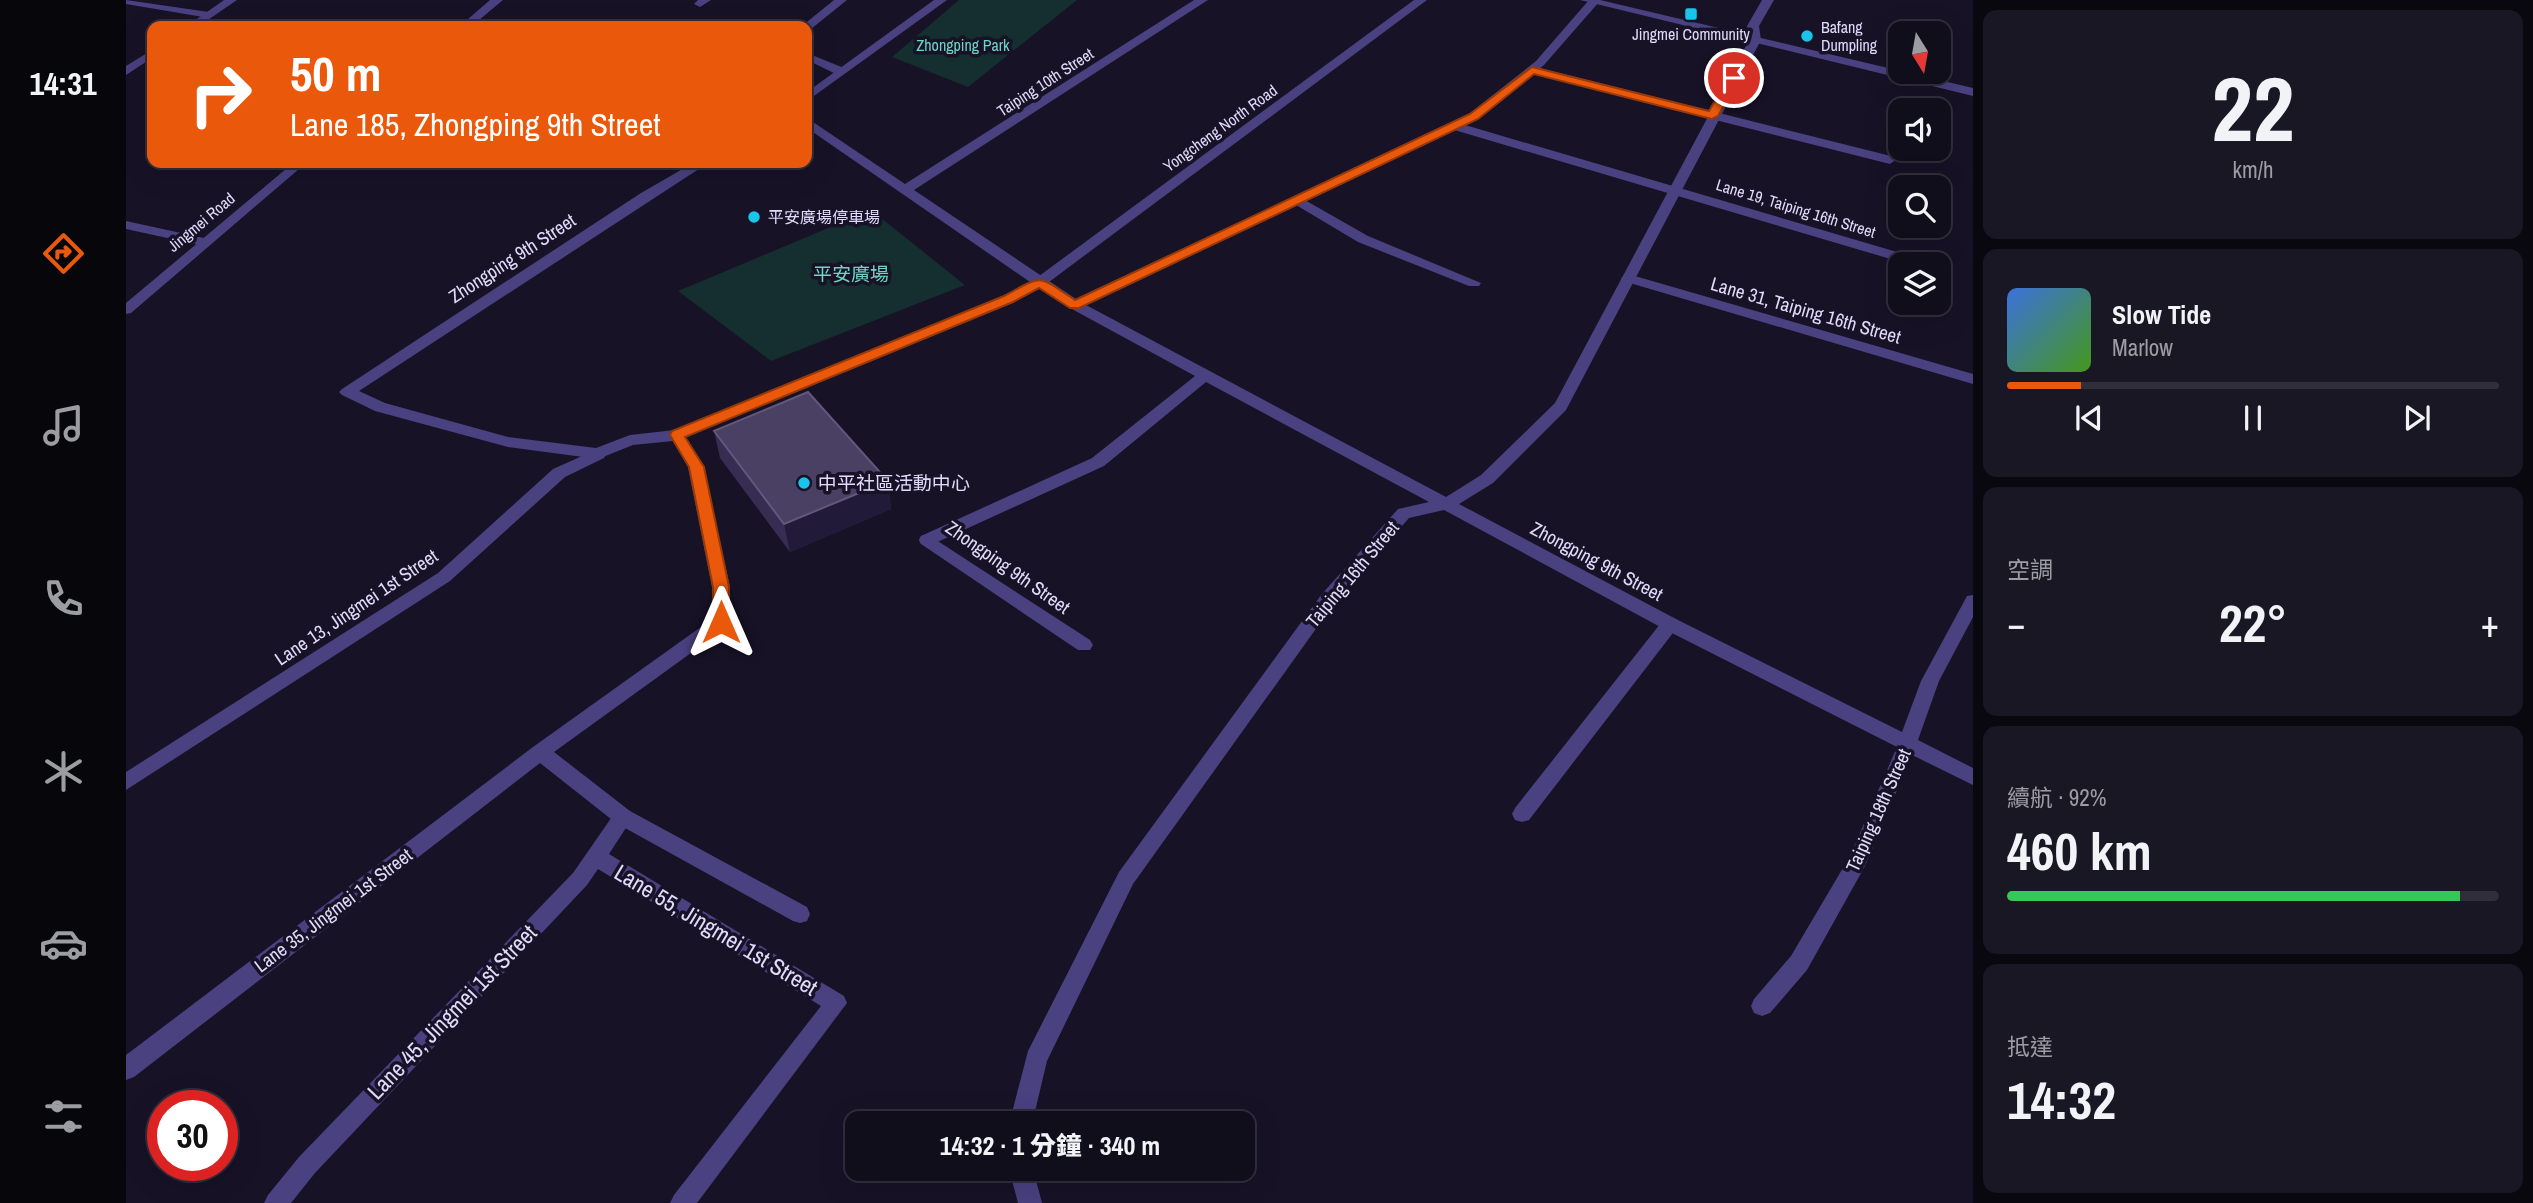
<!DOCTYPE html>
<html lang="zh-TW">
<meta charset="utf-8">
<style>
:root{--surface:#110e1c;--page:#1a1725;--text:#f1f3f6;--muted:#9c9ca3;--line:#302e3b;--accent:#ea580c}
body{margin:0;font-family:"Archivo Narrow","Noto Sans TC",sans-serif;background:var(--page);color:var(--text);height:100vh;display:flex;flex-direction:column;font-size:26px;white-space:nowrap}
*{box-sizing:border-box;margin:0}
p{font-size:23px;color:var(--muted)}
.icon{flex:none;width:38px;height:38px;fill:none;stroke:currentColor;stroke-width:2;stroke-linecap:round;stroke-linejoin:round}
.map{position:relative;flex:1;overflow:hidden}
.drawer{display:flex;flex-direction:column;gap:10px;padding:10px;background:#09080f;width:560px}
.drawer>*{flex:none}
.guide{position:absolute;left:21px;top:21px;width:665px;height:147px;border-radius:14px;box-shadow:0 7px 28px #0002,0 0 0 2px var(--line);background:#ea580c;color:#fff;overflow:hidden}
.needle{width:46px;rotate:169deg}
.fabs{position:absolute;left:1762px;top:21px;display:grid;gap:14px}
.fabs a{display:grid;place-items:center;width:63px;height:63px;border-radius:14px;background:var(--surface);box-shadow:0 7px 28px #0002,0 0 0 2px var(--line);font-size:35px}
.speed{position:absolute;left:21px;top:1090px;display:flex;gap:14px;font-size:35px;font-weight:700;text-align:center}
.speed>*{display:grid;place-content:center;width:91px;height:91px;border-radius:50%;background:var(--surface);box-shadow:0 7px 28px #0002,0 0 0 2px var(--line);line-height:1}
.speed .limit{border:10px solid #d22;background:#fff;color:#111}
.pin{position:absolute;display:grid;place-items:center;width:60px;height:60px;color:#fff;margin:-30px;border:4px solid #fff;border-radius:50%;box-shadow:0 2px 7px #0007}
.me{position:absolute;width:77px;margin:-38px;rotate:0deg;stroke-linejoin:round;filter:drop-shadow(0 0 5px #0008)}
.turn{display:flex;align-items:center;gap:24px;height:147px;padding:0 28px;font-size:32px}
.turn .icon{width:91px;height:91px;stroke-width:2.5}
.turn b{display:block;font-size:49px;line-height:60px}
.big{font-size:52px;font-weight:800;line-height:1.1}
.drawer .widget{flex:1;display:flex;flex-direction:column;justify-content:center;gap:10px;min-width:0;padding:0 24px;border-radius:14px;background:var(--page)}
.drawer .dial{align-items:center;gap:0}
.dial b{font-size:91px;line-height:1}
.song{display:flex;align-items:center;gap:21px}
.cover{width:84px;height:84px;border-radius:10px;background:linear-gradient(135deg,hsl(220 70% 55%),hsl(100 70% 35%))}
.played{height:7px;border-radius:4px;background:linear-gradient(90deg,var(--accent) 15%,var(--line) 15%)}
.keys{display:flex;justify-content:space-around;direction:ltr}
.heat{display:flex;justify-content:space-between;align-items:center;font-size:38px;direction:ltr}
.charge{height:10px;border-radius:5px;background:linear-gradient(90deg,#34c759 92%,var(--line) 0)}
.trip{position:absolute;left:719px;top:1111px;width:410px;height:70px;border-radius:14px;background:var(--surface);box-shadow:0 7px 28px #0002,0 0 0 2px var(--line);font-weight:800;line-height:70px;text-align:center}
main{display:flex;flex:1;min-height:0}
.dock{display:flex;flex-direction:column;width:126px;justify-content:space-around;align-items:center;background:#07060b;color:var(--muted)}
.dock .icon{width:49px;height:49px}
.dock .current{color:var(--accent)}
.dock b{font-size:32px;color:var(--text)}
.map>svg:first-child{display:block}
.green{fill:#152e2f}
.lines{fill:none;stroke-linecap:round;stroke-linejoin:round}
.service{fill:#494180;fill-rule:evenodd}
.minor{fill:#494180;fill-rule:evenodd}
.tertiary{fill:#494180;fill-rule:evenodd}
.wall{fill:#372d52}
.shaded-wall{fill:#221a39}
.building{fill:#494064;stroke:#61587c;stroke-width:2}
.route{fill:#ea580c;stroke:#983908;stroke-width:2}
.poi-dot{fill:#19c3e9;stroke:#171226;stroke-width:2.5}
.labels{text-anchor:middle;stroke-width:7;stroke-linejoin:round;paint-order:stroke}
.far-poi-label{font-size:16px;fill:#e0dafb;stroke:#171226;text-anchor:start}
.far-park-label{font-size:16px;fill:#6cd5c3;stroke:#171226}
.far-street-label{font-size:16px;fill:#e0dafb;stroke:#171226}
.street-label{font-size:19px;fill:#e0dafb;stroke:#171226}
.park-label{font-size:19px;fill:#6cd5c3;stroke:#171226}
.poi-label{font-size:19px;fill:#e0dafb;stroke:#171226;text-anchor:start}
.near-street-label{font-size:23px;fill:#e0dafb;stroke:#171226}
</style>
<main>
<nav class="dock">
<b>14:31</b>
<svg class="icon current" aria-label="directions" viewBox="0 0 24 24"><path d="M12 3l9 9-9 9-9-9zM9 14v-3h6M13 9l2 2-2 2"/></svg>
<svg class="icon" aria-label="music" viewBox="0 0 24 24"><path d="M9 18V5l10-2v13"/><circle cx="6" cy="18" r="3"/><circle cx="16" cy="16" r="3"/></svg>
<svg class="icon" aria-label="phone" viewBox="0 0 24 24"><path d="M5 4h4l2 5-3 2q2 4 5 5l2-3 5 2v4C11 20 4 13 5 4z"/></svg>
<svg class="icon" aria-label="climate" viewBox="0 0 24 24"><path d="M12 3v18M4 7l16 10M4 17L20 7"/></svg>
<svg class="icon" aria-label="car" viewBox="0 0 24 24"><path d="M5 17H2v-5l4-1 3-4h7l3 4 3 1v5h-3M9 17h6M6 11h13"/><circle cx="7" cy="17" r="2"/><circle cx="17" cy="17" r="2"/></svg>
<svg class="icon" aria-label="filters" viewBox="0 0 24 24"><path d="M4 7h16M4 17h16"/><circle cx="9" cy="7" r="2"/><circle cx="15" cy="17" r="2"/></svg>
</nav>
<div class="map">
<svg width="1847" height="1203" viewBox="0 0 1847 1203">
<rect width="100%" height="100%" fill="#171226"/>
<path class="green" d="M833,0H951L842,87L766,57Z
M745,210L839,285L645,361L552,291Z"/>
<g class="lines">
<path class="service" d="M0,0L83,12L89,15L83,18L0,4Z
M572,0H585L574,7L568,4Z
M708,0H721L685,29L681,30V26H676Z
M1288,0H1301L919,285H909V279Z
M1636,0H1648L1633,26L1635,40L1629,43L1623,40L1621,26Z
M681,53L718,68L720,71L710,74L681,60Z
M1406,66L1769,157L1770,160L1764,164L1402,73L1400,70Z
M1329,122L1788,257L1790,260L1783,264L1778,263L1325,129V123Z
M1170,195L1242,236L1355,283L1353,286H1343L1232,242L1165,202L1163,199Z
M0,221L78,238L85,242L78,246L0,229Z
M1502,274L1847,374V384L1497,281L1495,278Z
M472,449L480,454L478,458L439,477L324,581L0,790V772L312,573L427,469Z
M801,534L964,640L967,645L964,650H952L795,544L793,540L795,536Z
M1544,617L1550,619L1553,624L1550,629L1403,820L1396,822L1389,820L1386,814L1389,808L1538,619Z
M497,809L504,811L507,817L483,854L718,996L721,1003L571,1203H544L548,1195L695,1006L472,869L461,885L189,1173L165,1203H138L142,1195L173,1157L447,873L490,811Z"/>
<path class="minor" d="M98,0H111L73,26H61Z
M364,0H377L346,26H334Z
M808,0H821L681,101V92Z
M1068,0H1082L788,190L950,299L1344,113L1410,61L1463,0L1473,2L1418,65L1352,119L960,305L1320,497L1355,475L1429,403L1623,40L1629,37L1635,40L1440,410L1367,483L1333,504L1550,619L1776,732L1795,681L1841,596L1847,595V617L1813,681L1792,740L1847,768V785L1786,755L1739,866L1681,970L1644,1013L1636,1016L1628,1013L1625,1006L1628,999L1665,956L1724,856L1771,747L1538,629L1318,510L1283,518L1207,605L1007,884L921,1061L906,1124H883L902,1051L993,872L1195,595L1272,509L1303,502L1080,382L978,466L807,544H795L793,540L795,536L966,458L1069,376L944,308L913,288L888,302L560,437L578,467L604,587V622L601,627L428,752L504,811L681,907L684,914L681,921L674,923L667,921L490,823L414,763L8,1077L0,1080V1055L407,747L586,619V587L562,467L547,441L507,445L472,459L382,447L249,411L216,395L213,392L216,389L515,193L567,163H582L233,391L259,403L382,437L470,448L504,435L549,430L878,296L904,282L681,128V118L779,184Z
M26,50V58L0,75V66Z
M167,163H180L5,313L0,314V303Z
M883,1169H907L916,1203H892Z"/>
<path class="tertiary" d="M1454,0H1474L1847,88V96Z"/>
</g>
<path class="wall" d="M588,431L762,481L765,509L664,552L594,458Z"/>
<path class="shaded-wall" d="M762,481L765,509L664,552L658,524Z"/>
<path class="building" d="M682,392L762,481L658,524L588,431Z"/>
<path class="route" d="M1406,67L1583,111L1604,75L1613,78L1592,116L1586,119L1408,74L1352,119L953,308H944L913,288L887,302L559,437L578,467L603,587V622L595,628L589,626L587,622V587L563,467L544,435L546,431L878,296C919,274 910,275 949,300L1344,114Z"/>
<g class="poi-dot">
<rect x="1558" y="7" width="14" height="14" rx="3.5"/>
<circle cx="1681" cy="36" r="7"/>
<circle cx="628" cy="217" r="7"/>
<circle cx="678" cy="483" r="7"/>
</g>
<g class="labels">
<g class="far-poi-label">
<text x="1695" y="33">Bafang<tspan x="1695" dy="18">Dumpling</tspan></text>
<text x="1565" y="40" text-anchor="middle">Jingmei Community</text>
<text x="642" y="223">平安廣場停車場</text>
</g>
<g class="far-park-label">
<text x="837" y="51">Zhongping Park</text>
</g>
<g class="far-street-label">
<text transform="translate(919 82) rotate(-33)" y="6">Taiping 10th Street</text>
<text transform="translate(1094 128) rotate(-36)" y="6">Yongcheng North Road</text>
<text transform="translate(1670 208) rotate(17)" y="6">Lane 19, Taiping 16th Street</text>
<text transform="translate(75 222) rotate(-40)" y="6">Jingmei Road</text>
</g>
<g class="street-label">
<text transform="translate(386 258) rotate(-33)" y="7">Zhongping 9th Street</text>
<text transform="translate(1680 310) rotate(16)" y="7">Lane 31, Taiping 16th Street</text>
<text transform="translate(1471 561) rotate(28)" y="7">Zhongping 9th Street</text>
<text transform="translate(882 567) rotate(35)" y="7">Zhongping 9th Street</text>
<text transform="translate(1226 574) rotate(-50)" y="7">Taiping 16th Street</text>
<text transform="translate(230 607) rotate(-34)" y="7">Lane 13, Jingmei 1st Street</text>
<text transform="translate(1752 810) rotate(-66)" y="7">Taiping 18th Street</text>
<text transform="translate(207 910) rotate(-37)" y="7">Lane 35, Jingmei 1st Street</text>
</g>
<g class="park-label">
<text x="725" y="281">平安廣場</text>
</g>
<g class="poi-label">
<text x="692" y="490">中平社區活動中心</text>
</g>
<g class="near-street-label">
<text transform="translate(590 930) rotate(31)" y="8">Lane 55, Jingmei 1st Street</text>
<text transform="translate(326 1012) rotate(-46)" y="8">Lane 45, Jingmei 1st Street</text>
</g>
</g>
</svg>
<div class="fabs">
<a><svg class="needle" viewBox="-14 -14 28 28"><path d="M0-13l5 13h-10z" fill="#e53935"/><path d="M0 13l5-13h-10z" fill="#9c9ca3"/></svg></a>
<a><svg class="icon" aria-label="sound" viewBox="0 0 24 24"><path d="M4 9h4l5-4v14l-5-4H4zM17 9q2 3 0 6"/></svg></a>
<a><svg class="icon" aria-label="search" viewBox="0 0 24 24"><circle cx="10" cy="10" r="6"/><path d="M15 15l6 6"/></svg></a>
<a><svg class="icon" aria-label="layers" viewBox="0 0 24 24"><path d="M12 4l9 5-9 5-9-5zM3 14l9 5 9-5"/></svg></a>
</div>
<div class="speed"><div class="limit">30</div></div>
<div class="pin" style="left:1608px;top:78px;background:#d93025"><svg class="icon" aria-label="arrive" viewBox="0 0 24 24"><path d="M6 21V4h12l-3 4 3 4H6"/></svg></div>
<svg class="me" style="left:595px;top:622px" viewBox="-20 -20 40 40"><path d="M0-17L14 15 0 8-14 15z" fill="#ea580c" stroke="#fff" stroke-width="4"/></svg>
<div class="trip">14:32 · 1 分鐘 · 340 m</div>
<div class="guide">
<div class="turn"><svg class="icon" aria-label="right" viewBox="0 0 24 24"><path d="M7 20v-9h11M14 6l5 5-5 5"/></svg><div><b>50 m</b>Lane 185, Zhongping 9th Street</div></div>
</div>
</div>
<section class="drawer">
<div class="widget dial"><b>22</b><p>km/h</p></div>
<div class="widget">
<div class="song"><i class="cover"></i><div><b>Slow Tide</b><p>Marlow</p></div></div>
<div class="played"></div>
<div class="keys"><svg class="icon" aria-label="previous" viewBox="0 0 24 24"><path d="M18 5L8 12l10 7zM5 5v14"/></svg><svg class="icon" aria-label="pause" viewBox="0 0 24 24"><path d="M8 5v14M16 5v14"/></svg><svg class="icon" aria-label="next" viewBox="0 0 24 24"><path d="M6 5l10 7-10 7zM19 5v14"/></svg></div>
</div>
<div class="widget"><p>空調</p>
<div class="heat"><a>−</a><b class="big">22°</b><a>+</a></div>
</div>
<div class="widget"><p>續航 · 92%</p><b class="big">460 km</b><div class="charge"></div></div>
<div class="widget"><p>抵達</p><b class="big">14:32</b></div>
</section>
</main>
